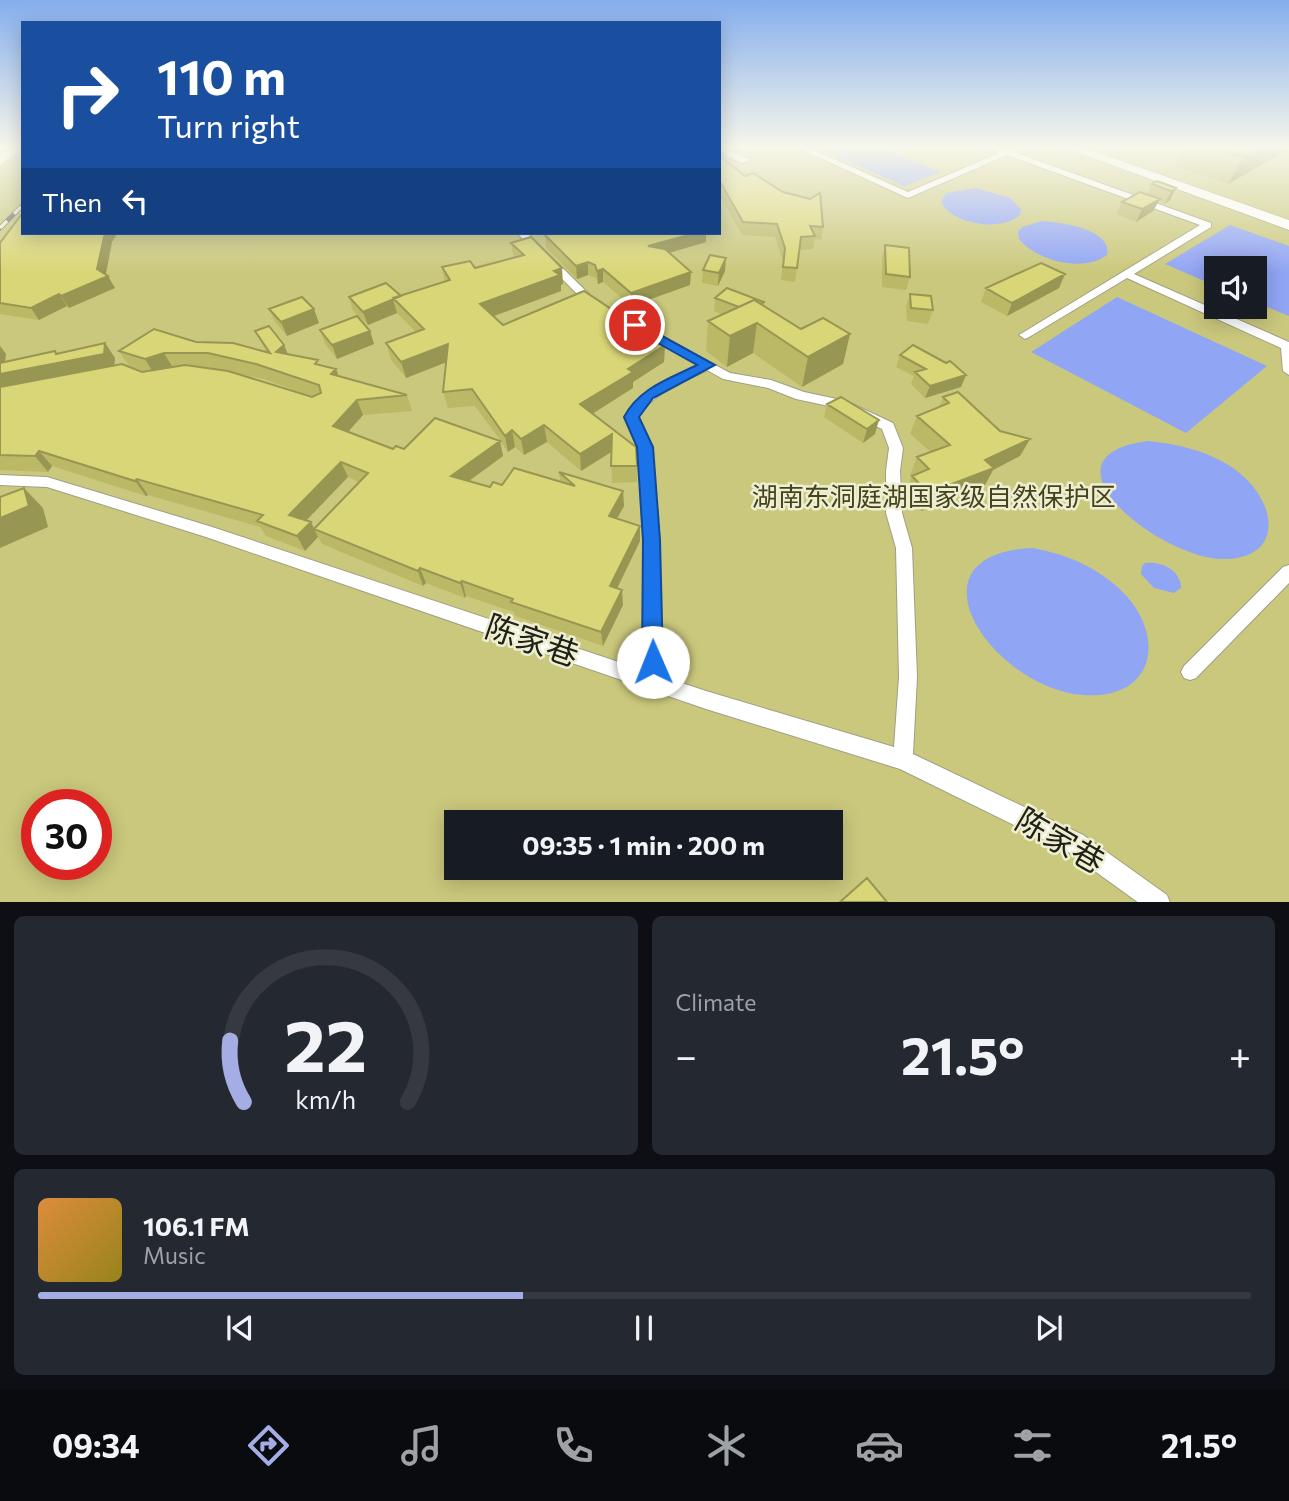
<!DOCTYPE html>
<meta charset="utf-8">
<style>
:root{--surface:#171b24;--page:#242831;--text:#f1f3f6;--muted:#9ea1a6;--line:#363941;--accent:#a4aee4}
body{margin:0;font-family:Commissioner,"Noto Sans SC",sans-serif;background:var(--page);color:var(--text);height:100vh;display:flex;flex-direction:column;font-size:26px;white-space:nowrap}
*{box-sizing:border-box;margin:0}
p{font-size:23px;color:var(--muted)}
.icon{flex:none;width:38px;height:38px;fill:none;stroke:currentColor;stroke-width:2;stroke-linecap:round;stroke-linejoin:round}
.map{position:relative;height:902px;overflow:hidden}
.details{display:flex;flex-direction:column;gap:14px;padding:14px;background:#0d0f14;flex:1}
.details>*{flex:none}
.hud{position:absolute;left:21px;top:21px;width:700px;height:214px;border-radius:0px;box-shadow:0 4px 18px #0003;background:#1a4fa0;color:#fff;overflow:hidden}
.controls{position:absolute;left:1204px;top:256px;display:grid;gap:14px}
.controls a{display:grid;place-items:center;width:63px;height:63px;border-radius:0px;background:var(--surface);box-shadow:0 4px 18px #0003;font-size:35px}
.speed{position:absolute;left:21px;top:789px;display:flex;gap:14px;font-size:35px;font-weight:700;text-align:center}
.speed>*{display:grid;place-content:center;width:91px;height:91px;border-radius:50%;background:var(--surface);box-shadow:0 4px 18px #0003;line-height:1}
.speed .limit{border:10px solid #d22;background:#fff;color:#111}
.pin{position:absolute;display:grid;place-items:center;width:60px;height:60px;color:#fff;margin:-30px;border:4px solid #fff;border-radius:50%;box-shadow:0 2px 7px #0007}
.me{position:absolute;width:77px;margin:-38px;rotate:359deg;stroke-linejoin:round;filter:drop-shadow(0 0 5px #0008)}
.turn{display:flex;align-items:center;gap:24px;height:147px;padding:0 21px;font-size:32px}
.turn .icon{width:91px;height:91px;stroke-width:2.5}
.turn b{display:block;font-size:49px;line-height:60px}
.then{display:flex;align-items:center;height:66px;padding:0 21px;background:#0003;gap:14px;font-size:26px}
.big{font-size:52px;font-weight:700;line-height:1.1}
.details .widget{flex:1;display:flex;flex-direction:column;justify-content:center;gap:10px;min-width:0;padding:0 24px;border-radius:10px;background:var(--page)}
.details .dial{align-items:center;gap:0}
.dial svg{height:182px;overflow:visible;fill:none;stroke:var(--line);stroke-width:7;stroke-linecap:round;text-anchor:middle}
.dial text{fill:var(--text);stroke:none}
.song{display:flex;align-items:center;gap:21px}
.cover{width:84px;height:84px;border-radius:10px;background:linear-gradient(135deg,hsl(30 70% 55%),hsl(50 70% 35%))}
.played{height:7px;border-radius:4px;background:linear-gradient(90deg,var(--accent) 40%,var(--line) 40%)}
.keys{display:flex;justify-content:space-around;direction:ltr}
.heat{display:flex;justify-content:space-between;align-items:center;font-size:38px;direction:ltr}
.details .tiles{flex:1;display:grid;gap:14px;grid-template-columns:1fr 1fr}
.widget:last-child{grid-column:span 2}
.trip{position:absolute;left:444px;top:810px;width:399px;height:70px;border-radius:0px;background:var(--surface);box-shadow:0 4px 18px #0003;font-weight:700;line-height:70px;text-align:center}
.tab-bar{display:flex;height:112px;justify-content:space-around;align-items:center;background:#090b0e;color:var(--muted)}
.tab-bar .icon{width:49px;height:49px}
.tab-bar .selected{color:var(--accent)}
.tab-bar b{font-size:32px;color:var(--text)}
.map>svg:first-child{display:block}
.green{fill:#cac87c;fill-rule:evenodd}
.water{fill:#91a5f5}
.lines{fill:none;stroke-linecap:round;stroke-linejoin:round}
.street-casing{stroke:#9f9f86;stroke-width:2}
.primary-casing{stroke:#9f9f86;stroke-width:1}
.street{fill:#fff;fill-rule:evenodd}
.primary{fill:#fff;fill-rule:evenodd}
.rail-casing{stroke:#757564;stroke-width:5}
.rail{stroke:#eeeed3;stroke-width:3.5;stroke-dasharray:10;stroke-linecap:butt}
.wall{fill:#bbb866;fill-rule:evenodd}
.shaded-wall{fill:#989653}
.building{fill:#d9d677;stroke:#989653;stroke-width:2}
.route{fill:#1a73e8;stroke:#114b97;stroke-width:2}
.labels{text-anchor:middle;stroke-width:5;stroke-linejoin:round;paint-order:stroke}
.park-label{font-size:26px;fill:#44431b;stroke:#eeeed3}
.near-street-label{font-size:32px;fill:#212117;stroke:#eeeed3}
</style>
<div class="map">
<svg width="1289" height="903" viewBox="0 0 1289 903">
<rect width="100%" height="100%" fill="#eeeed3"/>
<path class="green" d="M0,147H23V233H719V147H1289V902L0,903ZM1216,268H1255V306H1216ZM37,805H96V864H37ZM457,822H831V868H457Z"/>
<path class="water" d="M815,147H880L941,172L904,186Z
M976,188L1010,198L1021,209L1020,215C1001,232 953,225 941,202L946,193Z
M1042,221C1060,222 1113,229 1107,255C1083,273 1037,261 1019,239L1018,232L1022,227Z
M1230,225L1289,246V316L1255,302V268H1216V286L1165,264Z
M1117,297L1267,366L1186,433L1031,352Z
M1148,441C1175,444 1201,449 1225,463C1278,493 1289,560 1222,559C1159,558 1031,456 1148,441Z
M1033,548C1064,554 1090,564 1114,584C1167,627 1161,701 1082,695C992,687 901,554 1033,548Z
M1145,563C1162,561 1181,570 1181,588L1174,593L1154,588L1141,574L1142,566Z"/>
<g class="lines">
<g class="street-casing">
<path id="street" d="M719,147L748,159L749,161L742,163L719,152Z
M796,147H807L908,192L999,153L987,147L1006,150L1023,147L1014,152L1211,223V227L1134,274L1289,342V375L1283,371L1281,348L1127,278L1029,337L1025,339L1019,335L1200,225L1007,155L908,198Z
M517,233H527L591,296L601,302V306H593L583,300Z
M615,311L730,373L771,380L804,392L846,401L893,423L903,448L900,471L902,513L912,548L917,677L913,754L1083,835L1167,895L1170,903H1139L1067,851L900,769L706,709L206,537L47,487L0,485V475L47,477L209,526L706,691L894,747L899,677L896,548L886,513V471L889,448L882,429L838,408L796,399L768,388L723,379L707,370C682,383 654,392 638,417L652,448L659,540L662,662L659,668L653,670L647,668L644,662L643,540L638,448L624,417C642,389 669,379 698,365L611,316V312Z
M1289,565V583L1196,678L1190,680L1184,678L1181,672L1184,666L1283,567Z"/>
</g>
<g class="primary-casing">
<path id="primary" d="M8,147H22L0,165V154Z
M1063,147H1082L1289,220V230Z"/>
</g>
<use href="#street" class="street"/>
<use href="#primary" class="primary"/>
<g class="rail-casing">
<path id="rail" d="M0,228L23,205"/>
</g>
<use href="#rail" class="rail"/>
</g>
<path class="wall" d="M719,147H756L740,153L726,148L725,158L722,159L745,176L823,227L821,240L815,239L813,249L799,250L795,282L781,280L783,261L775,237L742,235L719,194Z
M1185,147H1289V149L1228,184L1175,166Z
M1152,184L1176,188L1170,200L1165,204L1158,201L1153,211L1136,222L1116,214L1122,202L1147,194Z
M544,233H708H706V242L670,253L691,272L690,285L631,306L603,282L598,284L596,278L588,275L577,279L546,248L545,235H546Z
M112,242L106,274L108,276L115,288L69,308L67,306L39,320L0,314V243Z
M511,243L563,284L561,285V291L494,316L503,325L665,345L664,362L633,382V388L592,414L637,466V482L612,483L611,451L581,471L547,442L524,455L515,447L508,452L500,441L503,456L469,481L490,487L502,485L560,481L559,472L623,491L624,506L617,518L640,526V541L617,588L623,605L603,646L515,616L514,612L466,596L465,598L426,583L423,586L322,544L314,529L359,482L348,477L306,521L311,522L318,537L305,551L266,536L260,527L148,495L146,496L52,466L48,472L0,470V346L6,354L5,362L55,351L57,354L105,343L115,358L114,365L142,372H146L129,366L119,351L196,342L266,351L255,331L284,345L288,354L320,365L339,376L407,395L412,411L363,415L348,432L393,449H404L500,440L475,406L448,408L443,392L446,362L406,378L391,360L386,343L416,332L397,313L368,325L353,311L349,297L401,296L445,282L442,267L475,268L514,258ZM235,373L264,379L313,397H312Z
M885,245L910,277L906,290L882,287V258Z
M703,270L725,271L718,286L702,283Z
M1065,274L1059,288L1007,316L981,302L986,288Z
M910,294L933,310L928,324L907,321L906,307Z
M715,298L764,302V306L801,329L850,334L843,364L802,387L753,353L727,367L706,351L708,321L723,315L714,311Z
M269,309L319,323L287,336L275,322Z
M320,330L370,331L374,344L337,359L325,344Z
M900,355L966,375L961,387L925,398L911,384L914,376L896,367Z
M943,397L1000,431L1030,439L1020,456L993,470L985,485L921,511L905,493L912,476L910,475L917,457L931,452L910,434L917,416L939,407Z
M827,404L875,434L863,443L824,417Z"/>
<path class="shaded-wall" d="M723,147H726L725,158L719,160V149Z
M740,147H756L740,153Z
M1263,147H1289V149L1228,184L1244,157Z
M1176,188L1170,200L1165,204L1171,191Z
M1160,199L1153,211L1136,222L1142,209Z
M105,233H118L112,242L105,278L108,276L115,288L69,308L61,296L97,269Z
M696,233H706V242L648,259V246Z
M726,258L725,271L718,286L719,273Z
M588,262V275L577,279L576,266Z
M562,268L563,284L561,285V291L483,320L480,304Z
M603,269V282L598,284L597,271Z
M691,272L690,285L631,306V293Z
M1065,274L1059,288L1007,316L1012,303Z
M59,294L67,306L39,320L31,308Z
M393,300L397,313L368,325L363,312Z
M314,309L319,323L287,336L281,322Z
M757,323L753,353L727,367L730,336Z
M370,331L374,344L337,359L332,345Z
M850,334L843,364L802,387L808,357Z
M105,343L115,358L114,369L0,391V346L6,354L3,373L55,351L63,362Z
M448,344L452,360L406,378L401,362Z
M284,345L290,360L276,352Z
M665,345L664,362L633,382V388L581,421L580,404L628,369Z
M164,353L173,368L154,374L145,359Z
M336,369L342,384L331,374Z
M966,375L961,387L925,398L930,386Z
M357,400L363,415L340,441L333,426Z
M879,420L875,434L863,443L867,429Z
M544,425L547,442L524,455L521,439Z
M512,430L515,447L508,452L505,436Z
M612,434L613,451L581,471L580,454Z
M1030,439L1020,456L993,470L985,485L921,511L928,493L985,460Z
M500,441L503,456L455,491L451,476Z
M39,451L52,466L48,472L35,456Z
M341,462L348,477L297,530L289,515Z
M137,479L148,495L146,496L135,481Z
M24,488L43,508L48,527L0,548V518Z
M623,491L624,506L610,531L609,516Z
M311,522L318,537L305,551L297,536Z
M640,526V541L611,601L610,586Z
M420,568L426,583L423,586L418,571Z
M462,581L466,596L465,598L460,583Z
M622,590L623,605L603,646L601,632Z"/>
<path class="building" d="M1211,147H1263L1244,157Z
M719,156L745,176L753,173L783,192L810,199L820,193L823,227L810,226L815,236L801,237L797,268L783,267L785,248L777,224L743,222L719,180Z
M1157,181L1176,188L1171,191L1152,184Z
M1140,192L1160,199L1142,209L1122,202Z
M21,215H23V233H105L97,269L108,276L61,296L59,294L31,308L0,303V243Z
M550,233H696L648,246L665,249L691,272L631,293L603,269L597,271L595,265L588,262L576,266L545,235Z
M531,237L562,268L554,271L560,275L480,304L503,325L584,291L665,345L628,369L633,372L580,404L636,447L637,466H611L612,434L580,454L544,425L521,439L512,430L505,436L472,389L443,392L448,344L401,362L386,343L424,329L393,298L450,280L442,267L470,261L475,268L524,255L511,243Z
M885,245L909,248L910,277L886,274Z
M710,255L726,258L719,273L703,270Z
M1041,263L1065,274L1012,303L986,288Z
M386,283L401,296L363,312L349,297Z
M727,288L764,302L762,304L754,300L739,307L715,298Z
M910,294L931,296L933,310L911,308Z
M302,297L314,309L281,322L269,309Z
M754,300L801,329L823,318L850,334L808,357L757,323L730,336L708,321Z
M357,316L370,331L332,345L320,330Z
M269,326L284,345L276,352L318,360L315,364L336,369L331,374L407,395L357,400L333,426L393,449L396,446L404,449L435,418L500,441L451,476L490,487L493,482L502,485L514,468L575,486L559,472L623,491L609,516L640,526L610,586L622,590L601,632L511,602L513,599L462,581L460,583L420,568L418,571L314,529L368,473L341,462L289,515L311,522L297,536L257,521L263,515L137,479L135,481L39,451L35,456L0,455V387L122,364L142,372L185,365L228,371L312,397L321,393L319,385L256,364L208,353H164L145,359L119,351L154,329L196,342L233,343L270,353L255,331Z
M105,343L104,354L0,374V363L55,351L56,354Z
M913,345L946,363L950,361L966,375L930,386L915,372L926,369L900,355Z
M958,392L1000,431L1030,439L985,460L994,468L928,493L912,476L929,469L917,457L950,445L917,416L949,403L943,397Z
M841,397L879,420L867,429L827,404Z
M24,488L29,506L0,518V497Z
M867,878L887,902H840Z"/>
<linearGradient id="sky" x2="0" y2="1"><stop stop-color="#85aeed"/><stop offset="0.54" stop-color="#f7f7eb"/><stop offset="1" stop-color="#f7f7eb" stop-opacity="0"/></linearGradient>
<rect width="1289" height="273" fill="url(#sky)"/>
<path class="route" d="M635,321L715,365L653,398L639,417L653,447L660,540L663,662L660,669L653,672L645,669L642,662L643,540L637,447L624,417C639,388 669,379 697,365L631,328L629,325Z"/>
<g class="labels">
<g class="park-label">
<text x="934" y="506">湖南东洞庭湖国家级自然保护区</text>
</g>
<g class="near-street-label">
<text transform="translate(532 641) rotate(19)" y="11">陈家巷</text>
<text transform="translate(1060 841) rotate(30)" y="11">陈家巷</text>
</g>
</g>
</svg>
<div class="controls">
<a><svg class="icon" aria-label="sound" viewBox="0 0 24 24"><path d="M4 9h4l5-4v14l-5-4H4zM17 9q2 3 0 6"/></svg></a>
</div>
<div class="speed"><div class="limit">30</div></div>
<div class="pin" style="left:635px;top:325px;background:#d93025"><svg class="icon" aria-label="arrive" viewBox="0 0 24 24"><path d="M6 21V4h12l-3 4 3 4H6"/></svg></div>
<svg class="me" style="left:653px;top:662px" viewBox="-20 -20 40 40"><circle r="19" fill="#fff"/><path d="M0-13L10 11 0 6-10 11z" fill="#1a73e8"/></svg>
<div class="trip">09:35 · 1 min · 200 m</div>
<div class="hud">
<div class="turn"><svg class="icon" aria-label="right" viewBox="0 0 24 24"><path d="M7 20v-9h11M14 6l5 5-5 5"/></svg><div><b>110 m</b>Turn right</div></div>
<div class="then">Then<svg class="icon" aria-label="left" viewBox="0 0 24 24"><path d="M17 20v-9H6M10 6l-5 5 5 5"/></svg></div>
</div>
</div>
<section class="details">
<div class="tiles">
<div class="widget dial"><svg viewBox="0 0 100 80">
<path d="M14 69A42 42 0 1 1 86 69"/>
<path d="M14 69A42 42 0 0 1 8 42" stroke="#a4aee4"/>
<text x="50" y="56" font-size="32" font-weight="700">22</text>
<text x="50" y="72" font-size="11">km/h</text>
</svg></div>
<div class="widget"><p>Climate</p>
<div class="heat"><a>−</a><b class="big">21.5°</b><a>+</a></div>
</div>
<div class="widget">
<div class="song"><i class="cover"></i><div><b>106.1 FM</b><p>Music</p></div></div>
<div class="played"></div>
<div class="keys"><svg class="icon" aria-label="previous" viewBox="0 0 24 24"><path d="M18 5L8 12l10 7zM5 5v14"/></svg><svg class="icon" aria-label="pause" viewBox="0 0 24 24"><path d="M8 5v14M16 5v14"/></svg><svg class="icon" aria-label="next" viewBox="0 0 24 24"><path d="M6 5l10 7-10 7zM19 5v14"/></svg></div>
</div>
</div>
</section>
<nav class="tab-bar">
<b>09:34</b>
<svg class="icon selected" aria-label="directions" viewBox="0 0 24 24"><path d="M12 3l9 9-9 9-9-9zM9 14v-3h6M13 9l2 2-2 2"/></svg>
<svg class="icon" aria-label="music" viewBox="0 0 24 24"><path d="M9 18V5l10-2v13"/><circle cx="6" cy="18" r="3"/><circle cx="16" cy="16" r="3"/></svg>
<svg class="icon" aria-label="phone" viewBox="0 0 24 24"><path d="M5 4h4l2 5-3 2q2 4 5 5l2-3 5 2v4C11 20 4 13 5 4z"/></svg>
<svg class="icon" aria-label="climate" viewBox="0 0 24 24"><path d="M12 3v18M4 7l16 10M4 17L20 7"/></svg>
<svg class="icon" aria-label="car" viewBox="0 0 24 24"><path d="M5 17H2v-5l4-1 3-4h7l3 4 3 1v5h-3M9 17h6M6 11h13"/><circle cx="7" cy="17" r="2"/><circle cx="17" cy="17" r="2"/></svg>
<svg class="icon" aria-label="filters" viewBox="0 0 24 24"><path d="M4 7h16M4 17h16"/><circle cx="9" cy="7" r="2"/><circle cx="15" cy="17" r="2"/></svg>
<b>21.5°</b>
</nav>
